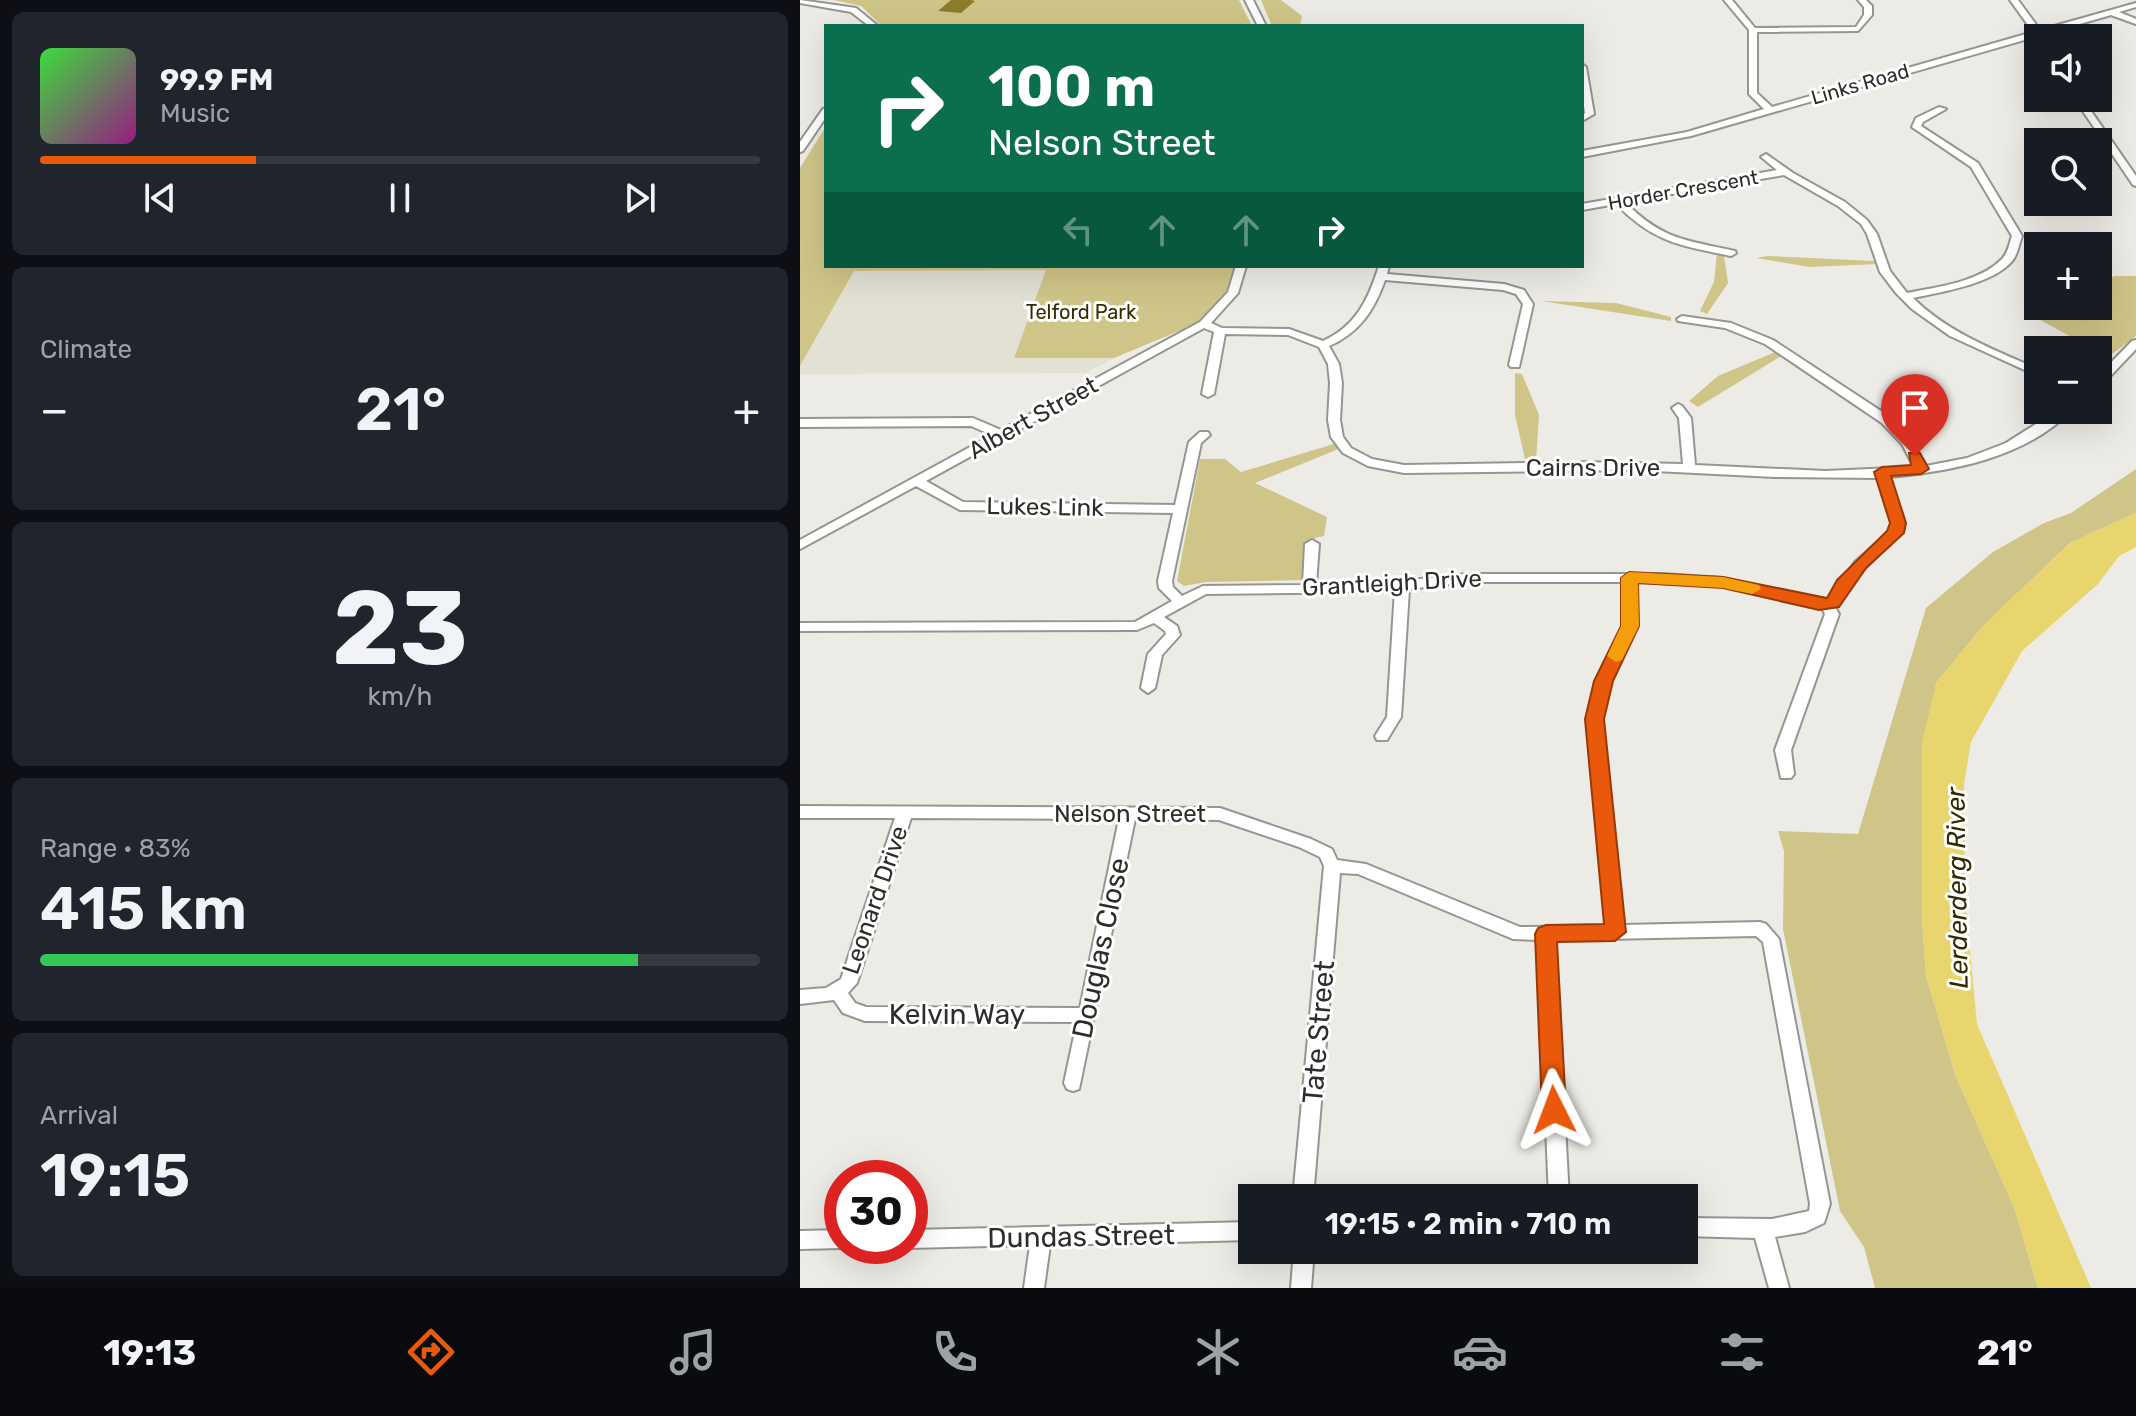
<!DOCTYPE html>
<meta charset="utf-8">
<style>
:root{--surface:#171b24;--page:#20242c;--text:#f1f3f6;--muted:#9ea1a6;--line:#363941;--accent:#ea580c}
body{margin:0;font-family:Rubik,sans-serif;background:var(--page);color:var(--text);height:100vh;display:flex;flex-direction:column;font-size:30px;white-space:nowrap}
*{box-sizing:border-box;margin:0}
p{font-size:26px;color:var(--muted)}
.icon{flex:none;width:44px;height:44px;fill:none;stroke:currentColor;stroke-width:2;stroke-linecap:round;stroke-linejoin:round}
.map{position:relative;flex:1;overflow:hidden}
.panel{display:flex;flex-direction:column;gap:12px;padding:12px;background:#0d0f14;width:800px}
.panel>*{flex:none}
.banner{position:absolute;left:24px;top:24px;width:760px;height:244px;border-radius:0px;box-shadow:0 8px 32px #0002;background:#0b6e4f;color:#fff;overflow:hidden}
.buttons{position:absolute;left:1224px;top:24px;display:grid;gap:16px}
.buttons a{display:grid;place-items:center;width:88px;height:88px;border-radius:0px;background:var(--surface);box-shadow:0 8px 32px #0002;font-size:40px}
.speed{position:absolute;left:24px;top:1160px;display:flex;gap:16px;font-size:40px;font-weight:700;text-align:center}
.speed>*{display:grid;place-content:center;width:104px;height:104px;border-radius:50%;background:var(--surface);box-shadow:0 8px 32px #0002;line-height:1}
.speed .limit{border:12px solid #d22;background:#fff;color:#111}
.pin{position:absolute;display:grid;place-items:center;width:68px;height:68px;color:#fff;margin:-82px -34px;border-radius:50% 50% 50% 0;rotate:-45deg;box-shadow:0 0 8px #0007}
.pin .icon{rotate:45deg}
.me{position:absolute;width:88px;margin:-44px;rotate:357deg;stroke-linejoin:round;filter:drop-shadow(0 0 6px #0008)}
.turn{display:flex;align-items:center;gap:28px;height:168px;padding:0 32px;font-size:36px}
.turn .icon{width:104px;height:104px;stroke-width:2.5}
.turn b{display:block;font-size:56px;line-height:68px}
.lanes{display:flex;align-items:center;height:76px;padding:0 32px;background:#0003;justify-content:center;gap:40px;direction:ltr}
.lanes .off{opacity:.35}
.big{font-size:60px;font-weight:600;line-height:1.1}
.panel .tile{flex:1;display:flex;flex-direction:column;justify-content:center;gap:12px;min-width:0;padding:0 28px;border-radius:12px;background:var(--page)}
.panel .dial{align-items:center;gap:0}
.dial b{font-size:104px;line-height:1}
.song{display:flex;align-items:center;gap:24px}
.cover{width:96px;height:96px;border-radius:12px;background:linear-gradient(135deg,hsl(120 70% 55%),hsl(310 70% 35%))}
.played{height:8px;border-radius:4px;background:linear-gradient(90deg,var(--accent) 30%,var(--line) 30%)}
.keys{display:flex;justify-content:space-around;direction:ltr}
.heat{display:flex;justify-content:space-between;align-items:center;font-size:44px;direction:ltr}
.charge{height:12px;border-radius:6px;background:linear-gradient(90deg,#34c759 83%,var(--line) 0)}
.trip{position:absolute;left:438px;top:1184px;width:460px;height:80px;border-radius:0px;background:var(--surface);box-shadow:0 8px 32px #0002;font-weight:600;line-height:80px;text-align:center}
.tabs{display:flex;height:128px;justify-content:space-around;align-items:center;background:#090b0e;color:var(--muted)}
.tabs .icon{width:56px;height:56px}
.tabs .current{color:var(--accent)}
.tabs b{font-size:36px;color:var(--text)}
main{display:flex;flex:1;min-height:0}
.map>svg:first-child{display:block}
.built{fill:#e3e1d4}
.green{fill:#d0c588}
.water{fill:#e8d56d}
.building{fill:#8b7d2c}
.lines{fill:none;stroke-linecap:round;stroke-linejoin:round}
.minor-casing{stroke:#969691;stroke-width:4}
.minor{fill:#fff;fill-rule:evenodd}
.route{fill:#ea580c;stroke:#983908;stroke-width:2}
.slow{fill:#f59e0b}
.labels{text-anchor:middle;stroke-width:6;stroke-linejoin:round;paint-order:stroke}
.far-street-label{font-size:20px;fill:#2d2d2b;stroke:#fff}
.far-park-label{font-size:20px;fill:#352d00;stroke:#fff}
.street-label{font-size:24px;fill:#2d2d2b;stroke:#fff}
.water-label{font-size:26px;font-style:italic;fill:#332b00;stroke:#fff}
.near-street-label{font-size:28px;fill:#2d2d2b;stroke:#fff}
</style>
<main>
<section class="panel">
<div class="tile">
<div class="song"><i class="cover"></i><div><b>99.9 FM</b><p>Music</p></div></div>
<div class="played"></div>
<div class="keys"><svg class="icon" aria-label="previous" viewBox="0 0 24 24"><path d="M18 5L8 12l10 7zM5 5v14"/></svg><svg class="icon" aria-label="pause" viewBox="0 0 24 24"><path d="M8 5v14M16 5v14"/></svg><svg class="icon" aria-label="next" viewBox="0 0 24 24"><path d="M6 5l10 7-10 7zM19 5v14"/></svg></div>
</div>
<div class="tile"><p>Climate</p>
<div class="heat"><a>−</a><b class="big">21°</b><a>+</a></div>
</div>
<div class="tile dial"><b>23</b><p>km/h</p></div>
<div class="tile"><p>Range · 83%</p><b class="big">415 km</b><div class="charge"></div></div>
<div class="tile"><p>Arrival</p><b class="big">19:15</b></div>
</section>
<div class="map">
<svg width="1336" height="1288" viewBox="0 0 1336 1288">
<rect width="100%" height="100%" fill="#ecebe5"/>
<path class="built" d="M247,270L214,358H314L286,373L0,374V366L54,271Z"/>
<path class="green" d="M34,0H439L452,26H82L61,6Z
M461,0H481L502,16L500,26H472Z
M26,126V266H435L431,286L398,323L314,358H214L246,270L54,271L0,366V168Z
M917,253L924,256L928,283L907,314L900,311L914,282Z
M968,256L1075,261L1077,264L1010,267L956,258Z
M1315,276H1336V336L1308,357L1224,311L1238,305L1298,306V282Z
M741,301L816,303L871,317V321Z
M980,350L986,353L898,407L889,401L918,376Z
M715,373L722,374L739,415L736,460L725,459L715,415Z
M537,443L541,448L455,483L527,517L524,536L515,538L513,572L504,580L406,582L384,586L377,581L400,459H425L441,472Z
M1336,469V513L1270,543L1183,626L1136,683L1124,843L1122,918L1126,976L1156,1077L1214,1207L1238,1288H1075L1064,1247L1040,1211L983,929L984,851L978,831L1058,834L1126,608L1193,552L1244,523L1271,513Z"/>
<path class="water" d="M1336,513V547L1319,556L1298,584L1222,651L1171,742L1164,784L1165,899L1177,1024L1291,1288H1238L1214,1207L1156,1077L1126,976L1122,918V743L1136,683L1183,626L1270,543Z"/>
<path class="building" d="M151,0H171L175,1L161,13L138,11Z"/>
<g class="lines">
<g class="minor-casing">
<path id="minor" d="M0,0L56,8L78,26H69L51,12L0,3Z
M445,0H453L466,26H458Z
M924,0H932L955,28L1056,27L1064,15V7L1058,0H1066L1072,6V15L1058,31L957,32V93L972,107L1233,32L1210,0H1218L1240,30L1336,3V7L1319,12L1336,19V24L1311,15L891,136L782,157V151L887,132L964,109L949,94V30Z
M782,64L786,67L794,114L782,121V115L785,113L782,92Z
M1274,98H1282L1336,176V186L1333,185Z
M1139,107L1146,109L1123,122L1121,126L1178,163L1222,236C1219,244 1218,253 1213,260C1194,284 1141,292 1113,298C1147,332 1194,350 1238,369V376L1150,336L1112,309L1096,293L1080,272L1067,234L1061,224L1038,206L984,175L825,202C862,240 886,240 935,251L936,253L931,256C879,245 855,243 816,204L782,210V204L977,170L961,157L966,154L993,173L1045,202L1067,220L1077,234L1090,271L1107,293C1137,287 1180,282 1202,259C1208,253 1209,244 1212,236L1171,167L1112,127L1116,118Z
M26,108V117L3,151L0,152V142L23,109Z
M436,266H446L438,293L411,323L422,328L489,329L523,341C556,326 568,300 579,266H589L587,274L704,284L724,290L733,304L719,367H711L709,365L723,304L716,294L703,290L585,280C574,311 559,333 529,346L539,364L542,383L540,420L543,437L551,448L572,459L604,465L777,462L883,464L879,418L872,408L878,404L882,406L891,418L895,465L1026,471L1114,467L1102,444L1082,423L965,344L925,328L878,321L877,319L882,316L931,323L973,340L1090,417L1111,440L1126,466L1167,458L1206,443L1258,410H1272C1225,458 1153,471 1090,477L1104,523L1101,533L1065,568L1035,607L1039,614L991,750L994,774L991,778H981L975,750L1025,614L1022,608L923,586L836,582L837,626L811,681L802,719L823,925L960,922L966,924L979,939L1030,1204L1024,1223L1005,1232L975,1237L989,1288H969L955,1238L884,1236V1218L972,1219L1009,1211L1010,1204L963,942L956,936L755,940L769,1198H749L738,940L713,939L558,874L540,873L513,1198H493L524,866L520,857L499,847L419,820L335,819L279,1089L273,1091L267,1089L264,1083L277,1022L65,1021L43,1013L34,1000L0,1004V990L26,988L41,979L95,818H0V806L420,808L511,839L532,849L537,860L566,864L720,927L806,926L788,719L797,681L823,626L822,582H666L609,589L601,717L587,740H577L575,736L587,717L595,590L575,592L406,594L364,617L377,626L380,635L362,655L355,688L348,693L341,688L348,654L366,634L365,631L354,623L337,630L0,631V623L335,622L372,601L359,588L358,581L373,513L160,510L116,486L0,549V540L192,435L171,426L0,427V419L173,418L201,430L400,322L428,292ZM404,328L414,332L402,394L408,397L414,394L425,334L488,335L519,347L528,364L530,383L528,420L531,437L543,453L568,466L604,473L835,470L975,477L1078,478L1092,523L1089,532L1055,562L1029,599L1019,600L923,578L862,574H666L575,584H516L519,544L512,540L505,544L503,585L403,586L382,596L373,587L372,581L401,443L410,435L408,432H400L389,442L375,505L163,502L126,481ZM111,818L319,819L280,1008L66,1007L55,1003L48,993L57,983Z
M1336,340V349L1302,385L1298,386V376L1332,341Z
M452,1222V1240L250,1245L244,1288H224L230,1245L110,1248L104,1246H110V1230Z
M42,1230V1246H48L42,1248L0,1249V1231Z
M494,1250H514L511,1288H491Z"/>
</g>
<use href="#minor" class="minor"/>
</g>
<path class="route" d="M1109,453H1120L1129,469L1121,474L1091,476L1106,523L1104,533L1066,568L1039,607L1019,610L923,588L838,583L839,626L813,681L804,719L826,932L815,941L757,942L766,1110L763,1117L754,1120L746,1117L742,1110L735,934L738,928L746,925L804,924L785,719L794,681L821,626V578L829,572L923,577L1027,598L1037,580L1087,531L1090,523L1074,472L1082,467L1111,465Z"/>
<path class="slow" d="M829,572L923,577L959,585L961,589L952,594L923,588L838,583L839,626L822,660L816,662L807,656L821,626V578Z"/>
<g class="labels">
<g class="far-street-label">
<text transform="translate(1060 84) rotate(-16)" y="7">Links Road</text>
<text transform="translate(883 190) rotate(-10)" y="7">Horder Crescent</text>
</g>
<g class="far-park-label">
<text x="281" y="319">Telford Park</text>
</g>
<g class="street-label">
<text transform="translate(233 418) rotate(-29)" y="8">Albert Street</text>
<text x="793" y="476">Cairns Drive</text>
<text transform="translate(245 507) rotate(1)" y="8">Lukes Link</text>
<text transform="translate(592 583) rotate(-3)" y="8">Grantleigh Drive</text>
<text x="330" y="822">Nelson Street</text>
<text transform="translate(75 900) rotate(-71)" y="8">Leonard Drive</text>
</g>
<g class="water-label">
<text transform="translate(1157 888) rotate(-91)" y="9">Lerderderg River</text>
</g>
<g class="near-street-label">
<text transform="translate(300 948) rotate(-78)" y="10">Douglas Close</text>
<text x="157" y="1024">Kelvin Way</text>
<text transform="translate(518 1032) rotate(-85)" y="10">Tate Street</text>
<text transform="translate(281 1236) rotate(-1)" y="10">Dundas Street</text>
</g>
</g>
</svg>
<div class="buttons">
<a><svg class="icon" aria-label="sound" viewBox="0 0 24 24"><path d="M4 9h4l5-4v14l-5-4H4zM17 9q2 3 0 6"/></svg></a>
<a><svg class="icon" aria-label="search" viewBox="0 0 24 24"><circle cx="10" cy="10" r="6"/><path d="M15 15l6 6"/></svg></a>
<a>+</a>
<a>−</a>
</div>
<div class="speed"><div class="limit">30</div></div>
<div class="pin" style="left:1115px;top:456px;background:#d93025"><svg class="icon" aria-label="arrive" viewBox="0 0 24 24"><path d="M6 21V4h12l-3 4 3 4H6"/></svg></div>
<svg class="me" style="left:754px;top:1110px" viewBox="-20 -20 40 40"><path d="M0-17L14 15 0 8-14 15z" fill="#ea580c" stroke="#fff" stroke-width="4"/></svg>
<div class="trip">19:15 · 2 min · 710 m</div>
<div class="banner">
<div class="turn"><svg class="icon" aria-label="right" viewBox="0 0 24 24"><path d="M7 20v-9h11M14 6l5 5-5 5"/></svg><div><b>100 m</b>Nelson Street</div></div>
<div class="lanes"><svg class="icon off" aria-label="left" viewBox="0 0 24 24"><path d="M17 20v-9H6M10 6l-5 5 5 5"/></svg><svg class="icon off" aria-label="ahead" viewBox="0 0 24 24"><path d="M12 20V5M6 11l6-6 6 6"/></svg><svg class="icon off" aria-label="ahead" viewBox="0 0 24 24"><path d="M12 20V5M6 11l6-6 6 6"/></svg><svg class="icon" aria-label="right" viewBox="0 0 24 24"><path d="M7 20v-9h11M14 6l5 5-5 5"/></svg></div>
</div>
</div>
</main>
<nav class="tabs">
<b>19:13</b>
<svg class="icon current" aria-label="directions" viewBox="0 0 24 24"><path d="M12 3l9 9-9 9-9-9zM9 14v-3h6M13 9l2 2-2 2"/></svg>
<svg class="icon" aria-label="music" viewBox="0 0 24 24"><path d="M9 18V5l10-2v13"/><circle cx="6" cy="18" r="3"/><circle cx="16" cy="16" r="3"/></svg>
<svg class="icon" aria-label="phone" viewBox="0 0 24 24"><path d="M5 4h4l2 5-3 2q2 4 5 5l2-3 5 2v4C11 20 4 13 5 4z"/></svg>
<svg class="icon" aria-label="climate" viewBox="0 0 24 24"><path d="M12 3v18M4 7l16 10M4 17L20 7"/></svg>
<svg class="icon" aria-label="car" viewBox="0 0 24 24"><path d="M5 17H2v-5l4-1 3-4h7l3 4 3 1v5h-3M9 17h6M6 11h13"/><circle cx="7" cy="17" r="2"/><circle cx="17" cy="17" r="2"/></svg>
<svg class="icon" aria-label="filters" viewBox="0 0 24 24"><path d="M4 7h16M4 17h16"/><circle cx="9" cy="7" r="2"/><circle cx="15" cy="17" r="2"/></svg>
<b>21°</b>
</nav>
